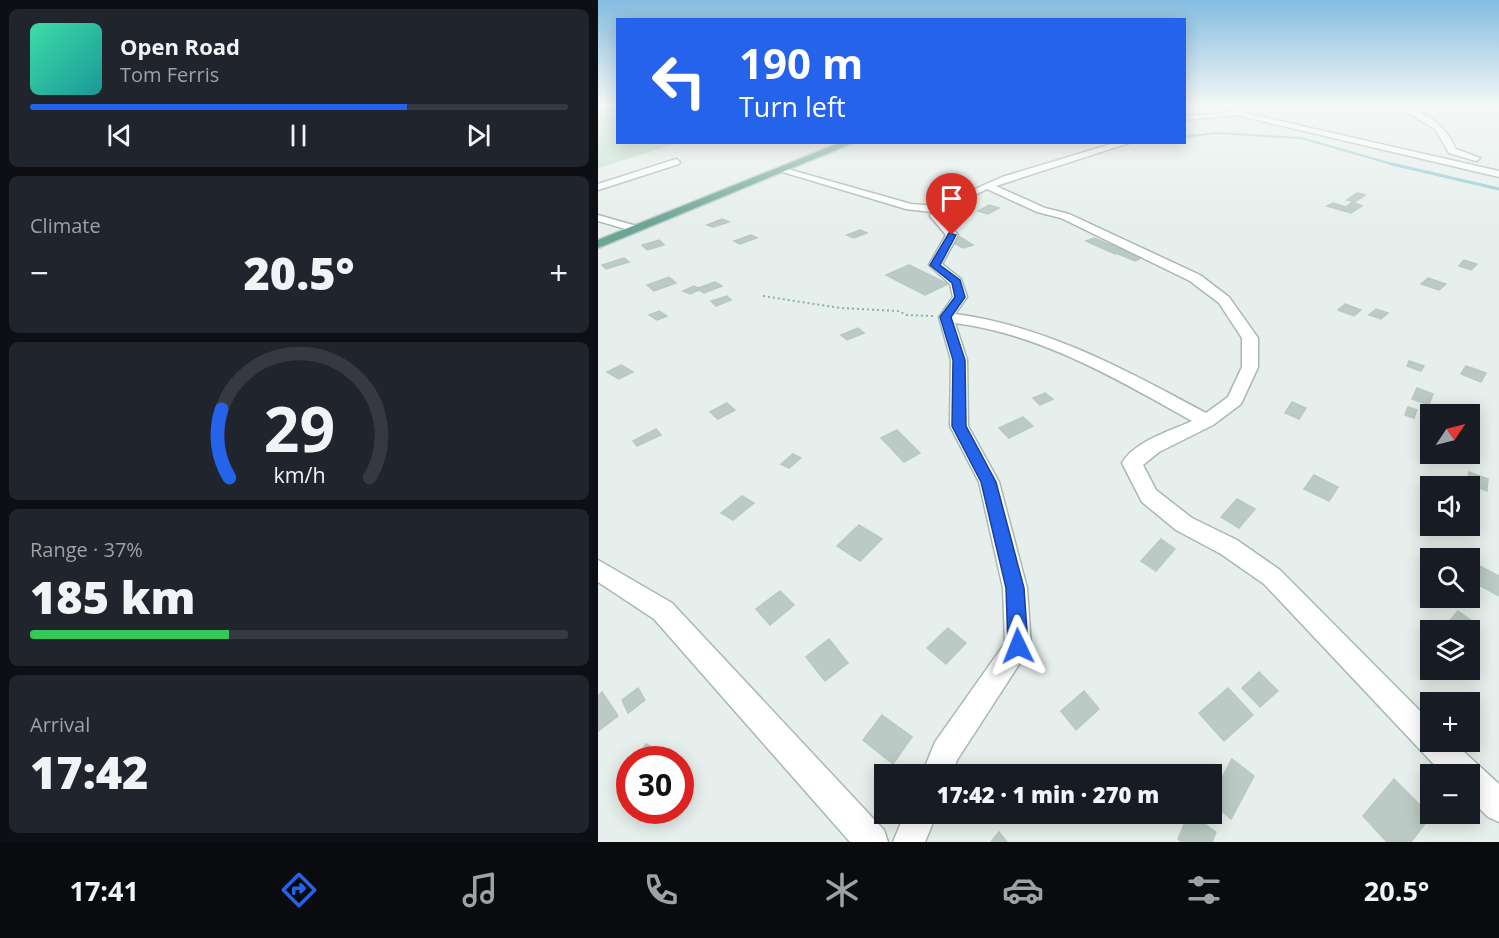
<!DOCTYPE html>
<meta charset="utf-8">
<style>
:root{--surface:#171b24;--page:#20242c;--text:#f1f3f6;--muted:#9ea1a6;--line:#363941;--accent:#2563eb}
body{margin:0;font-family:"Open Sans",sans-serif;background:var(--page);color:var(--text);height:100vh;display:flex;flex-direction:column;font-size:22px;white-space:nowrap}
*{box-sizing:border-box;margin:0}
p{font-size:20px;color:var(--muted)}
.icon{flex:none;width:33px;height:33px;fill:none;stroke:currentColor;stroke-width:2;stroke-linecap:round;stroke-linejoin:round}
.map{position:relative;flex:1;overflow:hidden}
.details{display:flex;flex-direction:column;gap:9px;padding:9px;background:#0d0f14;width:598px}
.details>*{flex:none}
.hud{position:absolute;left:18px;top:18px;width:570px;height:126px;border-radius:0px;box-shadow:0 3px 15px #0003;background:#2563eb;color:#fff;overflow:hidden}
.needle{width:39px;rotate:55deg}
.tools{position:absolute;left:822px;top:404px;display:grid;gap:12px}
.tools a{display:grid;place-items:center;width:60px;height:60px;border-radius:0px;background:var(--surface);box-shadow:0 3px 15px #0003;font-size:30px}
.speed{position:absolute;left:18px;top:746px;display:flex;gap:12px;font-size:30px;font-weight:700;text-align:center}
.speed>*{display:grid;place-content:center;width:78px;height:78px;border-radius:50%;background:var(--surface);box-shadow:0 3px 15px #0003;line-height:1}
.speed .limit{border:9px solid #d22;background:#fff;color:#111}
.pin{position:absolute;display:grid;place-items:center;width:51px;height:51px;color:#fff;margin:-62px -26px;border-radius:50% 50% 50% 0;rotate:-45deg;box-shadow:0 0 6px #0007}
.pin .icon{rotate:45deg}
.me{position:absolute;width:66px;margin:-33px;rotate:358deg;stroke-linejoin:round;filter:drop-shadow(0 0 4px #0008)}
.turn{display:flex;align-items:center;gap:21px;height:126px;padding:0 24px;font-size:27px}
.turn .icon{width:78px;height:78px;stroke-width:2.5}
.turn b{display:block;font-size:42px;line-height:51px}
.big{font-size:45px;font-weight:800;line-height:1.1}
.details .card{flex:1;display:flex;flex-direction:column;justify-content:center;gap:9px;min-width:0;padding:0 21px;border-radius:9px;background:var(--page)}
.details .dial{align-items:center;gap:0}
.dial svg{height:156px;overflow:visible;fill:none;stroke:var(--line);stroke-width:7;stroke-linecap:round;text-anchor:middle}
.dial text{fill:var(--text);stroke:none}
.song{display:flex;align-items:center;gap:18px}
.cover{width:72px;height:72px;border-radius:9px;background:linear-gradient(135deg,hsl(160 70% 55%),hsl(180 70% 35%))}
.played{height:6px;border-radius:3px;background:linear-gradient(90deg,var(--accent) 70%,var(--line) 70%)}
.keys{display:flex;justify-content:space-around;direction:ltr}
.heat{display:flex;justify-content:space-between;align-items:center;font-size:33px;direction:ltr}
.charge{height:9px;border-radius:4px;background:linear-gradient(90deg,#34c759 37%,var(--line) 0)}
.trip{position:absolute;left:276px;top:764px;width:348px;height:60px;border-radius:0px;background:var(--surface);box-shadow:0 3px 15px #0003;font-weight:800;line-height:60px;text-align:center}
.dock{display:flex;height:96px;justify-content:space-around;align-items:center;background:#090b0e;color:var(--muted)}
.dock .icon{width:42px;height:42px}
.dock .active{color:var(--accent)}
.dock b{font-size:27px;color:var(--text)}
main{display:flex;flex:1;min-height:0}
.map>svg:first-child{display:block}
.green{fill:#bfe0c8}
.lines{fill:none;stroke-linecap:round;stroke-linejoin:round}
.stream-far1{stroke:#8ec9d4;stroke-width:2}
.stream{stroke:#8ec9d4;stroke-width:3}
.building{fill:#bbcac4;stroke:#b8c9c2;stroke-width:1.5}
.minor-casing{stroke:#a8b8b2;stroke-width:3}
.primary-casing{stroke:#c2cac8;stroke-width:3}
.path{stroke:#86b3a5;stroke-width:2;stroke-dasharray:2 3;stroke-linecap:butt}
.minor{fill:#fff;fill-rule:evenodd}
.primary{fill:#6aa596;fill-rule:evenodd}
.route{fill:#2563eb;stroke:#184099;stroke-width:1.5}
</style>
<main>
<section class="details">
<div class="card">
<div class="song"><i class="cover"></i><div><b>Open Road</b><p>Tom Ferris</p></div></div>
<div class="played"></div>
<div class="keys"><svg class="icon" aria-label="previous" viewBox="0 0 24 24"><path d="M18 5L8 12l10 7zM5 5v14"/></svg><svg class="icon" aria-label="pause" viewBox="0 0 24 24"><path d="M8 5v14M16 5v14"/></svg><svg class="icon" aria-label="next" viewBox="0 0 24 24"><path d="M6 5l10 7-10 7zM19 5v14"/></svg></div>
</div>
<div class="card"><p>Climate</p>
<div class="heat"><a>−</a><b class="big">20.5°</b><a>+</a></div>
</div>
<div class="card dial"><svg viewBox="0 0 100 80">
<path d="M14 69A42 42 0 1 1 86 69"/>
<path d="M14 69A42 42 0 0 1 10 34" stroke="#2563eb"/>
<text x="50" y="56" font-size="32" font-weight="700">29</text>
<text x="50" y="72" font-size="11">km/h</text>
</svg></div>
<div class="card"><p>Range · 37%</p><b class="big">185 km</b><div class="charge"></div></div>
<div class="card"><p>Arrival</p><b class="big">17:42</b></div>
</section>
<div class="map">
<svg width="901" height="842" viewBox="0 0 901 842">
<rect width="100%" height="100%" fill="#e6efeb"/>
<path class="green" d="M0,106H19L20,142L81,143L0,168Z"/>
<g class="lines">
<path class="stream-far1" d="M586,137L618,133L703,138L801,166
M537,143L542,142"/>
<path class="stream" d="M794,164L901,189"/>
</g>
<path class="building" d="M759,193L767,195L757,202L749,200Z
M754,202L764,206L753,213L729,206L735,203L748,207Z
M391,205L401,208L390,214L380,211Z
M124,219L131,222L115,227L109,225Z
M262,230L269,233L256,238L249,235Z
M153,235L159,238L142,244L136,241Z
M362,237L375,245L365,248L352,241Z
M496,238L525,250L517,254L488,241Z
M61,240L66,245L49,250L44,245Z
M521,247L545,257L537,261L513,251Z
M26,258L31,262L8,269L4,265Z
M866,260L879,264L873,270L861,266Z
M311,265L350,284L327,295L288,275Z
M71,277L78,283L56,291L49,285Z
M830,278L848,284L841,290L823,284Z
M117,282L124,286L106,293L101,290L92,294L85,291L96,286L100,288Z
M129,296L133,300L118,306L113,301Z
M747,304L763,310L756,316L740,310Z
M778,309L790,313L783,319L771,315Z
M61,311L69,316L59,320L51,315Z
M260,328L266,333L249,340L243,335Z
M811,361L826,366L823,371L809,366Z
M23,365L35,372L21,379L9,372Z
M868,366L888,373L883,382L863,374Z
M819,388L835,394L831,405L814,399Z
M447,393L455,399L442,405L435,398Z
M694,402L708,408L701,419L687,413Z
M129,403L137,410L120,419L112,412Z
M810,407L819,410L816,418L807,415Z
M425,417L435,426L411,438L401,428Z
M58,429L63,435L39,446L35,441Z
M299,430L322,453L306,462L283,438Z
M195,454L203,458L191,468L183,464Z
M871,472L890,479L889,491L869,483Z
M716,475L740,487L731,501L706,489Z
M144,496L156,503L135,520L123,513Z
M639,499L657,509L641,528L623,517Z
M261,525L284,539L262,561L239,546Z
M563,539L577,549L558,571L543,561Z
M872,561L901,576V596L872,580Z
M182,591L196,605L172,625L158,609Z
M860,611L881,626L872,639V630H854L848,625Z
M350,628L368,643L348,664L329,648Z
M231,639L250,663L227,681L208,657Z
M661,672L680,691L662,707L644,688Z
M40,688L47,700L30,713L24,700Z
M630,688L655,715L626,741L601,713Z
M486,691L501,709L478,730L463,711Z
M4,692L20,716L0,731V696Z
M284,715L314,737L295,764L265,740Z
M48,744L71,756L68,759H37Z
M634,759L656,776L633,819L614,802V796Z
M796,779L833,816L813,842H789L765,816Z
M591,813L618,832L614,842H584L580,839Z
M401,832L409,842H393Z"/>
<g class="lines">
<g class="minor-casing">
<path id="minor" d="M798,106C823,106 848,126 858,149L882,158L878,161L851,153L837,129Z
M649,108L653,110L647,113L901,171V177L638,115L586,120V116L621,114Z
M520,142H534L398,186L447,208L471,214L602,275L631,297L660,338V367L643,404L615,425L561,452L545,465L558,490L594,518L639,540L682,570L832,721V741H854L901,784V822L890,817L872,799V774H845L666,584L623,554L578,530L544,502L524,463C537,441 572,431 594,421C519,379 443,334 357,323L369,360L370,426L401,482L429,588L433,646L359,760L354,774H324L337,742L407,643L405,588L381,482L352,426L353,360L341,317L355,297L352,284L331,265L348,235L332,216L334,212L308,209L178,170L186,168L313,204L339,206L404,177ZM389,189L439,212L463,218L592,281L621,303L644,338V367L630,397L608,413C528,370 448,326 357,314L369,297L363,279L344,264L360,235L343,216L345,211Z
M78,159L82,162L81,164L0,190V184Z
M0,215L42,227L44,229L38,232L0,221Z
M0,560L74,603L286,830L290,842H252L56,619L0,582Z
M307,813H339L327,842H295Z"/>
</g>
<g class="primary-casing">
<path id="primary" d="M244,142H257L0,248V240Z"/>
</g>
<path class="path" d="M165,296L242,308L301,311L308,315L335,316"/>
<use href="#minor" class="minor"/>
<use href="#primary" class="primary"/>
</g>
<linearGradient id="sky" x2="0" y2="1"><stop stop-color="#84bce0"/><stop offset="0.47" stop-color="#f4f8f6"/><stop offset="1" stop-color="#f4f8f6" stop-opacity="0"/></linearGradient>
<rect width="901" height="224" fill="url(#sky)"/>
<path class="route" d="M351,233L358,235L342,265L362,280L367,297L353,317L367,360L368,426L398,482L426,588L430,646L427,653L420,656L413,653L410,646L408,588L383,482L354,426L355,360L342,317L357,297L354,283L332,265Z"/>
</svg>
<div class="tools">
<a><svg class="needle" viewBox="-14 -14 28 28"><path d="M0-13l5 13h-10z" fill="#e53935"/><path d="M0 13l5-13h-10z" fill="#9ea1a6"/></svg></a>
<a><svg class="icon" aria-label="sound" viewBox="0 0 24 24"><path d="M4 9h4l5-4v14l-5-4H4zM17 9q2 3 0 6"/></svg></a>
<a><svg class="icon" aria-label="search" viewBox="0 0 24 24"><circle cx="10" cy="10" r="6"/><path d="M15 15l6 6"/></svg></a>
<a><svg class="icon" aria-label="layers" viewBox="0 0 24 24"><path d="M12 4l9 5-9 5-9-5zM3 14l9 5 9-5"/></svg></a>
<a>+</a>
<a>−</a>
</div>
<div class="speed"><div class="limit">30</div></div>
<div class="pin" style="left:354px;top:235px;background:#d93025"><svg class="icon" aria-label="arrive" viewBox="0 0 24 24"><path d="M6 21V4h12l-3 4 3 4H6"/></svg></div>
<svg class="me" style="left:420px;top:646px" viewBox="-20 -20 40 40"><path d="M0-17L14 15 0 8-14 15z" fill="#2563eb" stroke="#fff" stroke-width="4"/></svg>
<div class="trip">17:42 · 1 min · 270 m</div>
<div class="hud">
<div class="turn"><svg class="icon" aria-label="left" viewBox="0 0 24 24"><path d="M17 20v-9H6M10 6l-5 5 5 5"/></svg><div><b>190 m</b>Turn left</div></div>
</div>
</div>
</main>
<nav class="dock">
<b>17:41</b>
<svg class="icon active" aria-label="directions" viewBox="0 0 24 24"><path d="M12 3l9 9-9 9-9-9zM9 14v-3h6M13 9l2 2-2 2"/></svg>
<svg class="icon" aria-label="music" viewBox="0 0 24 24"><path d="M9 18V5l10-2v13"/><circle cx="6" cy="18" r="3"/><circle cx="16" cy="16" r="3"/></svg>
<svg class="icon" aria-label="phone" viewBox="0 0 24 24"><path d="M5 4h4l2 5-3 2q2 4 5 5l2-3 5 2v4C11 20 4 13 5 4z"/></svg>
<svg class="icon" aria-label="climate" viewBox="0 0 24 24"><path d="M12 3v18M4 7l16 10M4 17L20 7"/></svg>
<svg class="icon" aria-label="car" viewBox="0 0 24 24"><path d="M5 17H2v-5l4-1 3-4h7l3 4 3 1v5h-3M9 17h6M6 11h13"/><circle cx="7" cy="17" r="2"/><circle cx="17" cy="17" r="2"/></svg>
<svg class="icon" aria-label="filters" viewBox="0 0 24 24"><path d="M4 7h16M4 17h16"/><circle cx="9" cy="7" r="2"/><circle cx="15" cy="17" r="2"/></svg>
<b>20.5°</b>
</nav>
